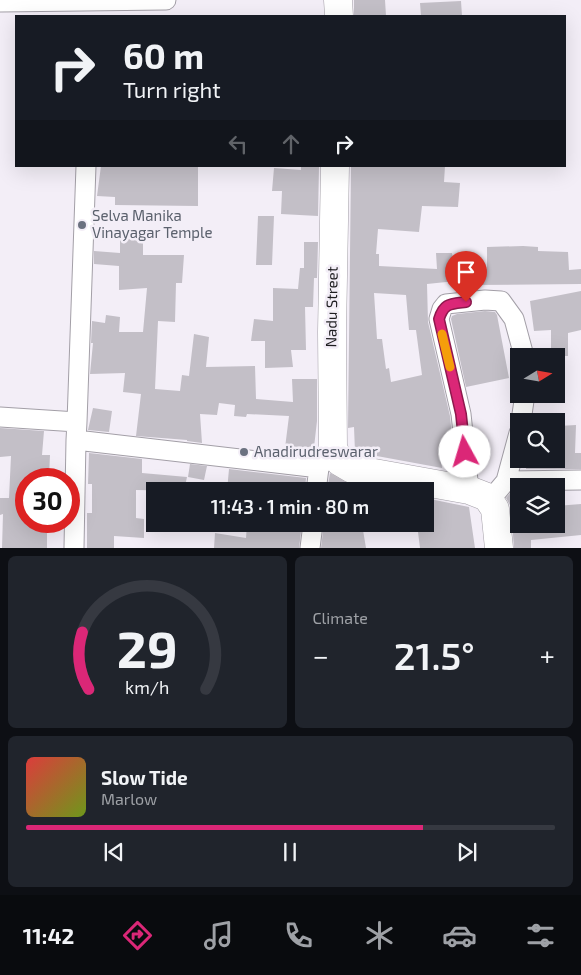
<!DOCTYPE html>
<meta charset="utf-8">
<style>
:root{--surface:#171b24;--page:#20242c;--text:#f1f3f6;--muted:#9ea1a6;--line:#363941;--accent:#db2777}
body{margin:0;font-family:"Exo 2",sans-serif;background:var(--page);color:var(--text);height:100vh;display:flex;flex-direction:column;font-size:19px;white-space:nowrap}
*{box-sizing:border-box;margin:0}
p{font-size:16px;color:var(--muted)}
.icon{flex:none;width:28px;height:28px;fill:none;stroke:currentColor;stroke-width:2;stroke-linecap:round;stroke-linejoin:round}
.map{position:relative;height:548px;overflow:hidden}
.drawer{display:flex;flex-direction:column;gap:8px;padding:8px;background:#0d0f14;flex:1}
.drawer>*{flex:none}
.guide{position:absolute;left:15px;top:15px;width:551px;height:152px;border-radius:0px;box-shadow:0 5px 20px #0002;background:#171b24;color:var(--text);overflow:hidden}
.needle{width:32px;rotate:79deg}
.fabs{position:absolute;left:510px;top:348px;display:grid;gap:10px}
.fabs a{display:grid;place-items:center;width:55px;height:55px;border-radius:0px;background:var(--surface);box-shadow:0 5px 20px #0002;font-size:25px}
.speed{position:absolute;left:15px;top:468px;display:flex;gap:10px;font-size:25px;font-weight:700;text-align:center}
.speed>*{display:grid;place-content:center;width:65px;height:65px;border-radius:50%;background:var(--surface);box-shadow:0 5px 20px #0002;line-height:1}
.speed .limit{border:8px solid #d22;background:#fff;color:#111}
.pin{position:absolute;display:grid;place-items:center;width:42px;height:42px;color:#fff;margin:-51px -21px;border-radius:50% 50% 50% 0;rotate:-45deg;box-shadow:0 0 5px #0007}
.pin .icon{rotate:45deg}
.me{position:absolute;width:55px;margin:-28px;rotate:354deg;stroke-linejoin:round;filter:drop-shadow(0 0 4px #0008)}
.turn{display:flex;align-items:center;gap:18px;height:105px;padding:0 25px;font-size:22px}
.turn .icon{width:65px;height:65px;stroke-width:2.5}
.turn b{display:block;font-size:35px;line-height:42px}
.lanes{display:flex;align-items:center;height:48px;padding:0 25px;background:#0003;justify-content:center;gap:25px;direction:ltr}
.lanes .off{opacity:.35}
.big{font-size:38px;font-weight:600;line-height:1.1}
.drawer .card{flex:1;display:flex;flex-direction:column;justify-content:center;gap:8px;min-width:0;padding:0 18px;border-radius:8px;background:var(--page)}
.drawer .dial{align-items:center;gap:0}
.dial svg{height:130px;overflow:visible;fill:none;stroke:var(--line);stroke-width:7;stroke-linecap:round;text-anchor:middle}
.dial text{fill:var(--text);stroke:none}
.song{display:flex;align-items:center;gap:15px}
.cover{width:60px;height:60px;border-radius:8px;background:linear-gradient(135deg,hsl(0 70% 55%),hsl(80 70% 35%))}
.played{height:5px;border-radius:2px;background:linear-gradient(90deg,var(--accent) 75%,var(--line) 75%)}
.keys{display:flex;justify-content:space-around;direction:ltr}
.heat{display:flex;justify-content:space-between;align-items:center;font-size:28px;direction:ltr}
.drawer .tiles{flex:1;display:grid;gap:8px;grid-template-columns:1fr 1fr}
.card:last-child{grid-column:span 2}
.trip{position:absolute;left:146px;top:482px;width:288px;height:50px;border-radius:0px;background:var(--surface);box-shadow:0 5px 20px #0002;font-weight:600;line-height:50px;text-align:center}
.tab-bar{display:flex;height:80px;justify-content:space-around;align-items:center;background:#090b0e;color:var(--muted)}
.tab-bar .icon{width:35px;height:35px}
.tab-bar .current{color:var(--accent)}
.tab-bar b{font-size:22px;color:var(--text)}
.map>svg:first-child{display:block}
.building{fill:#c3bfc7;fill-rule:evenodd}
.lines{fill:none;stroke-linecap:round;stroke-linejoin:round}
.minor-casing{stroke:#a39fa7;stroke-width:21}
.secondary-casing{stroke:#a39fa7;stroke-width:29}
.minor{stroke:#fff;stroke-width:19}
.secondary{stroke:#fff;stroke-width:28}
.route-casing{stroke:#8e194d;stroke-width:12}
.route{stroke:#db2777;stroke-width:9}
.slow{stroke:#f59e0b;stroke-width:9}
.worship-dot{fill:#6b7280;stroke:#f3eef7;stroke-width:2}
.labels{text-anchor:middle;stroke-width:5;stroke-linejoin:round;paint-order:stroke}
.worship-label{font-size:15px;fill:#5b616d;stroke:#f3eef7;text-anchor:start}
.street-label{font-size:15px;fill:#1f1e21;stroke:#f3eef7}
</style>
<div class="map">
<svg width="581" height="548" viewBox="0 0 581 548">
<rect width="100%" height="100%" fill="#f3eef7"/>
<path class="building" d="M354,0H385L386,16H354Z
M461,1L462,16H421L420,3Z
M101,166H198V206L115,205V197L97,196Z
M301,166L319,167L318,216L281,214L282,191H272L274,168L301,170Z
M351,166H445L444,182L460,183L458,207L422,206L419,232L378,229L376,254H379V266L437,269L436,253H452L454,267L487,269V247L523,246L538,247V251L568,252L569,270L581,269V284L471,285L472,290L456,292V281L427,284L428,322L450,416L454,457L441,458L442,468L355,452L354,427L348,428ZM374,293L406,295L409,330H416L422,375L391,382L389,368L386,369L382,339H377Z
M258,216H274L272,265H256Z
M120,238L143,239V255H184L182,283H176L175,322L158,321L155,389L180,391L182,375L189,376L194,334L209,337L206,367L255,366L256,399L293,402L292,379H317V421L313,456L282,452L283,447L285,448L289,416L247,414L246,417L234,416L235,405L219,403L217,415L200,414L202,443L187,441V440L136,436L141,394L123,392L125,373L90,374L93,343H91L92,321L105,323L106,315L120,317L119,332H143L147,288L119,290V266L94,264V251L120,253Z
M304,242H318L317,278H314L313,307H305L306,350H291L293,367L265,368V341H251L254,319L273,321V288L298,289L300,268H304Z
M581,291V330L568,333V356H551V330L534,331L530,301Z
M485,311L495,312L497,315L509,378L466,387L451,319L452,316L457,314Z
M93,408L112,411L109,432L88,430Z
M576,425L575,453H581V469H526V459H559L558,426Z
M0,428L44,431L42,455H50L49,477L26,476V521H47V548H2L3,514L0,515V498H9L11,456L0,457Z
M89,453L142,459V473L187,477L184,491L136,490V518L144,519V538L114,536V548H87V513H92V484H88Z
M190,464L207,466L204,480L188,477Z
M229,469L306,478L305,491H227Z
M330,473L349,484L388,491H327Z
M511,492H519V524H556V506L581,504V535L531,540V548H514L511,507L506,498Z
M425,498L469,507L475,548H420L417,524H425Z
M247,524H302L299,548H214L215,533L246,538Z
M324,524H362L366,548H321Z"/>
<g class="lines">
<g class="minor-casing">
<path id="minor" d="M0,2L166,0
M0,417L77,422L76,440L319,468
M521,421L525,394
M77,422L86,166
M506,481L581,480
M469,490L461,414L439,319L442,309L446,304L485,300L501,301L514,319L524,356
M316,491L319,468L327,457
M490,500L506,481L519,433
M74,548L76,440
M310,548L313,524"/>
</g>
<g class="secondary-casing">
<path id="secondary" d="M338,0L339,16
M335,166L332,332L333,448L340,462L352,469L469,490L487,497L495,509L499,548"/>
</g>
<use href="#minor" class="minor"/>
<use href="#secondary" class="secondary"/>
</g>
<g class="lines">
<g class="route-casing">
<path id="route" d="M465,452L461,414L439,319C444,303 450,304 466,302"/>
</g>
<use href="#route" class="route"/>
<path class="slow" d="M442,334L450,367"/>
</g>
<g class="worship-dot">
<circle cx="82" cy="225" r="5"/>
<circle cx="244" cy="452" r="5"/>
</g>
<g class="labels">
<g class="worship-label">
<text x="92" y="221">Selva Manika<tspan x="92" dy="17">Vinayagar Temple</tspan></text>
<text x="254" y="457">Anadirudreswarar</text>
</g>
<g class="street-label">
<text transform="translate(332 307) rotate(-89)" y="5">Nadu Street</text>
</g>
</g>
</svg>
<div class="fabs">
<a><svg class="needle" viewBox="-14 -14 28 28"><path d="M0-13l5 13h-10z" fill="#e53935"/><path d="M0 13l5-13h-10z" fill="#9ea1a6"/></svg></a>
<a><svg class="icon" aria-label="search" viewBox="0 0 24 24"><circle cx="10" cy="10" r="6"/><path d="M15 15l6 6"/></svg></a>
<a><svg class="icon" aria-label="layers" viewBox="0 0 24 24"><path d="M12 4l9 5-9 5-9-5zM3 14l9 5 9-5"/></svg></a>
</div>
<div class="speed"><div class="limit">30</div></div>
<div class="pin" style="left:466px;top:302px;background:#d93025"><svg class="icon" aria-label="arrive" viewBox="0 0 24 24"><path d="M6 21V4h12l-3 4 3 4H6"/></svg></div>
<svg class="me" style="left:465px;top:452px" viewBox="-20 -20 40 40"><circle r="19" fill="#fff"/><path d="M0-13L10 11 0 6-10 11z" fill="#db2777"/></svg>
<div class="trip">11:43 · 1 min · 80 m</div>
<div class="guide">
<div class="turn"><svg class="icon" aria-label="right" viewBox="0 0 24 24"><path d="M7 20v-9h11M14 6l5 5-5 5"/></svg><div><b>60 m</b>Turn right</div></div>
<div class="lanes"><svg class="icon off" aria-label="left" viewBox="0 0 24 24"><path d="M17 20v-9H6M10 6l-5 5 5 5"/></svg><svg class="icon off" aria-label="ahead" viewBox="0 0 24 24"><path d="M12 20V5M6 11l6-6 6 6"/></svg><svg class="icon" aria-label="right" viewBox="0 0 24 24"><path d="M7 20v-9h11M14 6l5 5-5 5"/></svg></div>
</div>
</div>
<section class="drawer">
<div class="tiles">
<div class="card dial"><svg viewBox="0 0 100 80">
<path d="M14 69A42 42 0 1 1 86 69"/>
<path d="M14 69A42 42 0 0 1 10 34" stroke="#db2777"/>
<text x="50" y="56" font-size="32" font-weight="700">29</text>
<text x="50" y="72" font-size="11">km/h</text>
</svg></div>
<div class="card"><p>Climate</p>
<div class="heat"><a>−</a><b class="big">21.5°</b><a>+</a></div>
</div>
<div class="card">
<div class="song"><i class="cover"></i><div><b>Slow Tide</b><p>Marlow</p></div></div>
<div class="played"></div>
<div class="keys"><svg class="icon" aria-label="previous" viewBox="0 0 24 24"><path d="M18 5L8 12l10 7zM5 5v14"/></svg><svg class="icon" aria-label="pause" viewBox="0 0 24 24"><path d="M8 5v14M16 5v14"/></svg><svg class="icon" aria-label="next" viewBox="0 0 24 24"><path d="M6 5l10 7-10 7zM19 5v14"/></svg></div>
</div>
</div>
</section>
<nav class="tab-bar">
<b>11:42</b>
<svg class="icon current" aria-label="directions" viewBox="0 0 24 24"><path d="M12 3l9 9-9 9-9-9zM9 14v-3h6M13 9l2 2-2 2"/></svg>
<svg class="icon" aria-label="music" viewBox="0 0 24 24"><path d="M9 18V5l10-2v13"/><circle cx="6" cy="18" r="3"/><circle cx="16" cy="16" r="3"/></svg>
<svg class="icon" aria-label="phone" viewBox="0 0 24 24"><path d="M5 4h4l2 5-3 2q2 4 5 5l2-3 5 2v4C11 20 4 13 5 4z"/></svg>
<svg class="icon" aria-label="climate" viewBox="0 0 24 24"><path d="M12 3v18M4 7l16 10M4 17L20 7"/></svg>
<svg class="icon" aria-label="car" viewBox="0 0 24 24"><path d="M5 17H2v-5l4-1 3-4h7l3 4 3 1v5h-3M9 17h6M6 11h13"/><circle cx="7" cy="17" r="2"/><circle cx="17" cy="17" r="2"/></svg>
<svg class="icon" aria-label="filters" viewBox="0 0 24 24"><path d="M4 7h16M4 17h16"/><circle cx="9" cy="7" r="2"/><circle cx="15" cy="17" r="2"/></svg>
</nav>
